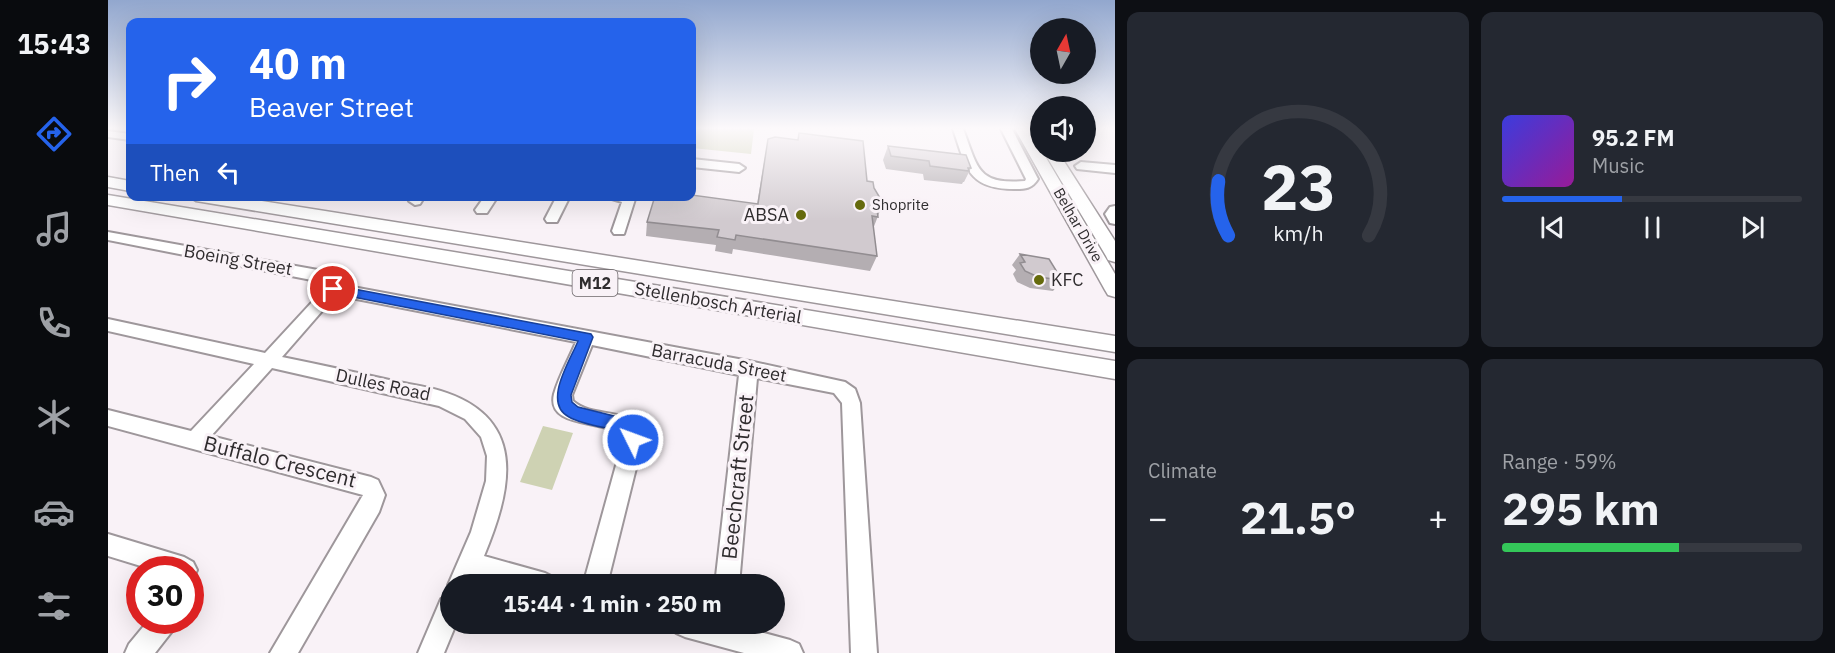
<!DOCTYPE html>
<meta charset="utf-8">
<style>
:root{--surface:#171b24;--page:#242831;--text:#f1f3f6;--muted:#9ea1a6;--line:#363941;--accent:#2563eb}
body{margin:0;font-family:"IBM Plex Sans",sans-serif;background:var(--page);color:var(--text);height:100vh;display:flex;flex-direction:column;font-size:22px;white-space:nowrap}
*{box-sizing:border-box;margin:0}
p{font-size:20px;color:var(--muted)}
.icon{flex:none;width:33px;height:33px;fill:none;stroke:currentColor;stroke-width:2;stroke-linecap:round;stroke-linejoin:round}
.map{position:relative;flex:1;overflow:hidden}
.details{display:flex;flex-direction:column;gap:12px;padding:12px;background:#0d0f14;width:720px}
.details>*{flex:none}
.banner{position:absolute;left:18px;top:18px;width:570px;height:183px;border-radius:12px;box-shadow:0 6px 24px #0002;background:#2563eb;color:#fff;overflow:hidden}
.needle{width:39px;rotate:9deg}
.buttons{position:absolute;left:922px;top:18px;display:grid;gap:12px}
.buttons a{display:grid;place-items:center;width:66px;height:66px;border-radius:50%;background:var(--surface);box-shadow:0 6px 24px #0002;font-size:30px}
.speed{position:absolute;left:18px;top:556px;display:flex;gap:12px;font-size:30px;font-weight:700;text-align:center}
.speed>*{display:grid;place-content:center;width:78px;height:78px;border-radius:50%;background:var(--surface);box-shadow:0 6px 24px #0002;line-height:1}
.speed .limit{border:9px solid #d22;background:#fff;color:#111}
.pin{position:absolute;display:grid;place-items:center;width:51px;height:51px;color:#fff;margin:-26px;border:3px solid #fff;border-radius:50%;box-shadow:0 2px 6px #0007}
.me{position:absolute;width:66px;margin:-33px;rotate:312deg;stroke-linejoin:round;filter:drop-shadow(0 0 4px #0008)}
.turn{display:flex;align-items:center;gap:21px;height:126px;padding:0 24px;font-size:27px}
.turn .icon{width:78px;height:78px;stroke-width:2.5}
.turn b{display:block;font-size:42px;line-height:51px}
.then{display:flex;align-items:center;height:57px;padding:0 24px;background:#0003;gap:12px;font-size:22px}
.big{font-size:45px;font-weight:700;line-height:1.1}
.details .tile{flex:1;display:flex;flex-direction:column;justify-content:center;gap:9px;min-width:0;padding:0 21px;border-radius:12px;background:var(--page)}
.details .dial{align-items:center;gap:0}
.dial svg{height:156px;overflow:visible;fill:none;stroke:var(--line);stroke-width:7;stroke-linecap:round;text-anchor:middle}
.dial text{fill:var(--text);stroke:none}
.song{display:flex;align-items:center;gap:18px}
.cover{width:72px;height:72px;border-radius:9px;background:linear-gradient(135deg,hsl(240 70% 55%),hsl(300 70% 35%))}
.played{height:6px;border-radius:3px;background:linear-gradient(90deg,var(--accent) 40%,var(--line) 40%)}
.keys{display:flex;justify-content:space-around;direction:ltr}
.heat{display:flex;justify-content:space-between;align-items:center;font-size:33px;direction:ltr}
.charge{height:9px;border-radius:4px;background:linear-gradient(90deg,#34c759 59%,var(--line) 0)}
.details .tiles{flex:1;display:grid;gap:12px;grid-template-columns:repeat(2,1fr)}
.trip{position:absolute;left:332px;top:574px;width:345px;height:60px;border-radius:30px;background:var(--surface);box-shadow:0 6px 24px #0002;font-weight:700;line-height:60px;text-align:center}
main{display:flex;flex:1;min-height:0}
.tabs{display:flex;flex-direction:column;width:108px;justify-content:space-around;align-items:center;background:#090b0e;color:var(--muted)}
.tabs .icon{width:42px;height:42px}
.tabs .active{color:var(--accent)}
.tabs b{font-size:27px;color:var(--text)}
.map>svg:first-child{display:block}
.green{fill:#ced2b3}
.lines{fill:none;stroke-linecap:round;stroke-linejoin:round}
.minor-casing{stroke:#9e979b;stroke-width:4}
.major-casing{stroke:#9e979b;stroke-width:3}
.minor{fill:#fff;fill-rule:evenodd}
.major{fill:#fff;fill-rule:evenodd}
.wall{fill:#b4aeb2}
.building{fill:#d1cacf;stroke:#928d91;stroke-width:1.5}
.route{fill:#2563eb;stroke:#184099;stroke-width:1.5}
.poi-dot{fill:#656a0c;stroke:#f9f2f7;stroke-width:2}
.labels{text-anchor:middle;stroke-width:6;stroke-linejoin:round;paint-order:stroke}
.far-poi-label{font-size:15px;fill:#2f2c2e;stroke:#f9f2f7;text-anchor:start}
.far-street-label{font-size:15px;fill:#2f2c2e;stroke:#f9f2f7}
.shield{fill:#f9f2f7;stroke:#6c676a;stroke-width:1.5}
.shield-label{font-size:16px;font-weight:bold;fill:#2f2c2e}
.poi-label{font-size:18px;fill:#2f2c2e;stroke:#f9f2f7;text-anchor:end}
.street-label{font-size:18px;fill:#2f2c2e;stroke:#f9f2f7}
.near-street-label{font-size:21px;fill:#2f2c2e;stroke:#f9f2f7}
</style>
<main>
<nav class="tabs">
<b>15:43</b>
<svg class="icon active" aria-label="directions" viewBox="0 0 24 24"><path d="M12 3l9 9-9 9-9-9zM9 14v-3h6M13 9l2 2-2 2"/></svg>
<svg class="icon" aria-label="music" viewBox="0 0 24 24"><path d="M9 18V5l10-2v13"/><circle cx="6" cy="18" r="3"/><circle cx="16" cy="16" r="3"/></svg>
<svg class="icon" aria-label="phone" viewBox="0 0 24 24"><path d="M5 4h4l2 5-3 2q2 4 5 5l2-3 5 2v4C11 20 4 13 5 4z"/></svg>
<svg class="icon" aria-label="climate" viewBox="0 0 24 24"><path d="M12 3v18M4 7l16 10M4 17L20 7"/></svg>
<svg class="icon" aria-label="car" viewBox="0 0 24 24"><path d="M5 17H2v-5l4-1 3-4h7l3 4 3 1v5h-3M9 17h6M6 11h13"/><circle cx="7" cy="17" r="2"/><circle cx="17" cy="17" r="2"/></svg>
<svg class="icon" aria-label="filters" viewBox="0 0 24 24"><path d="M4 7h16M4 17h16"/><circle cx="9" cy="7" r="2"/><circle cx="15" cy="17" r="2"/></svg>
</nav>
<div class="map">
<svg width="1007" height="653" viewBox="0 0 1007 653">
<rect width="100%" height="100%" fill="#f9f2f7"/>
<path class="green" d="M584,129H646L643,154L584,148Z
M435,426L465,433L444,490L412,482Z"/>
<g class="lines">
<g class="minor-casing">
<path id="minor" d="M845,129H855C870,167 868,185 917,181L918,179L893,129H904L930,179C924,189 917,189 906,189C859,189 858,166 845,129Z
M0,131L22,134V140L0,137Z
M584,159L631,164L637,168L631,172L584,167Z
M973,162L1007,165V173L969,169L967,166Z
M304,196H317L312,204L307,205L301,201Z
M377,196H390L379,213H369L367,210Z
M449,196H462L449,222H439L437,219Z
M494,196H528L516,234H506L504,231L514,202Z
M1007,206V224L1002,223L997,214L1002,207Z
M0,232L221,272L232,277L234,285L641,361L737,382L747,389L752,403L769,653H743L734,403L726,393L649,378L631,585H607L631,375L484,345L464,395L465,401C490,422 520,401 535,440L499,585H475L515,440C507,417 437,432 446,394C451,376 461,359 468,342L228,295L174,357C213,365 251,373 290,382C306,385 323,387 339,393C421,422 402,493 376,556L437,573L445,577L449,585H394L367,577L364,585H342V590L340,585L363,532L378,481L379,456L373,437L357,419L331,406L164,368L103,436L263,477L270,480L277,495L271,512L190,653H162L255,495L0,426V410L83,431L146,364L0,331V319L157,353L218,287L219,283L0,240Z
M0,534L76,557L85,562L89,570L85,578L82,580V570H46L0,556Z
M342,596V624H348L336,653H310L333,599Z
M40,621H69L65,630L47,653H17L21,644Z
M564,624H623L682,640L691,644L695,653H636L577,637L568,633Z"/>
</g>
<g class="major-casing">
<path id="major" d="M907,129H921L1007,274V297L1000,295L997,290Z
M936,152H950L1007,241V262L1000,260L998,256Z
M0,177L22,181V191L0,187Z
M0,195L1007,361V379L0,205Z
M80,196H122L1007,336V352L88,201Z"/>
</g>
<use href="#minor" class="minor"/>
<use href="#major" class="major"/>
</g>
<path class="wall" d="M691,133L759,181L766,188L775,203L765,229L769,256L762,271L625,249L624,254L607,251L608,245L538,236L539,222L649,204L660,139L690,140Z
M780,146L863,168L856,182H855L854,184L816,180L815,174L778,169L775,160Z
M912,254L954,280L945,291L922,288L909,282L905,274L908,270L904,265Z"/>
<path class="building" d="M691,133L755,141L759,181L765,182L766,188L775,203L768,202L770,217L764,216L769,256L628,235L627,240L609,237L611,230L539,222L547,196H584V195L650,204L660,139L667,137L690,140Z
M780,146L858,155L863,168H860L861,171L822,166L821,161L783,156Z
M912,254L941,259L954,280L930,277L917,271L912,263L917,262Z"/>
<linearGradient id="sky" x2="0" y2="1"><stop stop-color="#92a7ce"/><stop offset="0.58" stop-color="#fcf9fb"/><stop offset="1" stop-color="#fcf9fb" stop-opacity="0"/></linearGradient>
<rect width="1007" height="221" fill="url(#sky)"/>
<path class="route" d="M225,285L483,334L485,337L463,395L464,402L470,407L522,420L529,426L533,440L531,445L525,447L520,445L512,431C496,427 475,425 461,417C434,403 462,361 470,341L220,292L218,289Z"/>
<g class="poi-dot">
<circle cx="752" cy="205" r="6"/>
<circle cx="693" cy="215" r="6"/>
<circle cx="931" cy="280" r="6"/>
</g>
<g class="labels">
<g class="far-poi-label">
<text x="764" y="210">Shoprite</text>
</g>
<g class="far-street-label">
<text transform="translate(970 225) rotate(60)" y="5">Belhar Drive</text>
</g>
<rect class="shield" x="464.5" y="270" width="45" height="26" rx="4.5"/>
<g class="shield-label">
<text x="487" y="289">M12</text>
</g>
<g class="poi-label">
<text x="681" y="221">ABSA</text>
<text x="943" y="286" text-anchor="start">KFC</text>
</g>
<g class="street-label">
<text transform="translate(130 260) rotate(10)" y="6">Boeing Street</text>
<text transform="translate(610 303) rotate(10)" y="6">Stellenbosch Arterial</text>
<text transform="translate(611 363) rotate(11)" y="6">Barracuda Street</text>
<text transform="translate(275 385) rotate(12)" y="6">Dulles Road</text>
</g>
<g class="near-street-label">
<text transform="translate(172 462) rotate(14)" y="7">Buffalo Crescent</text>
<text transform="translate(630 477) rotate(-84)" y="7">Beechcraft Street</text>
</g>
</g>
</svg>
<div class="buttons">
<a><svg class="needle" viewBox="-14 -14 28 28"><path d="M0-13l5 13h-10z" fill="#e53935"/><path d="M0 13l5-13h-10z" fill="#9ea1a6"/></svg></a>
<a><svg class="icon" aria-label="sound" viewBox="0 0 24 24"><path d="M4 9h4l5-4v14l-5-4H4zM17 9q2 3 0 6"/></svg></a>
</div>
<div class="speed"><div class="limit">30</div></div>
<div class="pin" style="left:225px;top:289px;background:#d93025"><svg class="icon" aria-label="arrive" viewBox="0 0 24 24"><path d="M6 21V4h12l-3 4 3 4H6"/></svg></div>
<svg class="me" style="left:525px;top:440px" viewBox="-20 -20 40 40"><circle r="17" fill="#2563eb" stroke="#fff" stroke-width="3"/><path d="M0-11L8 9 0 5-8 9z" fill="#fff"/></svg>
<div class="trip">15:44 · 1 min · 250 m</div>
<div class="banner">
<div class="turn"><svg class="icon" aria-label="right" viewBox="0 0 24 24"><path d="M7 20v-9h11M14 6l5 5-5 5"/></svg><div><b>40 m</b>Beaver Street</div></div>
<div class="then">Then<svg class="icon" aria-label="left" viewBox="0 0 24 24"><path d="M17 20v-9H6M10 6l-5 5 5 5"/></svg></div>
</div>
</div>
<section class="details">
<div class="tiles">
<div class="tile dial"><svg viewBox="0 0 100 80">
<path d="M14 69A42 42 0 1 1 86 69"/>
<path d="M14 69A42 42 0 0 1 9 41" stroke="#2563eb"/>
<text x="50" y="56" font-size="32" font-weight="700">23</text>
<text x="50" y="72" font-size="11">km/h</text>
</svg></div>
<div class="tile">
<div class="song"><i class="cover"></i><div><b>95.2 FM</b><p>Music</p></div></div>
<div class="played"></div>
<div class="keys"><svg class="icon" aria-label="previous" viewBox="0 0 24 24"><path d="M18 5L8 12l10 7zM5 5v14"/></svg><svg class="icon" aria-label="pause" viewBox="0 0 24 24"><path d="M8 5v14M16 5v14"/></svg><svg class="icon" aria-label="next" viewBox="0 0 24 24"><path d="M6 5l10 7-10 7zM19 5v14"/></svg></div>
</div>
<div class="tile"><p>Climate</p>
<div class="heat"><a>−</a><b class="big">21.5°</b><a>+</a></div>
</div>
<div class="tile"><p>Range · 59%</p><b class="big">295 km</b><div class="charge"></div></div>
</div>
</section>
</main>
